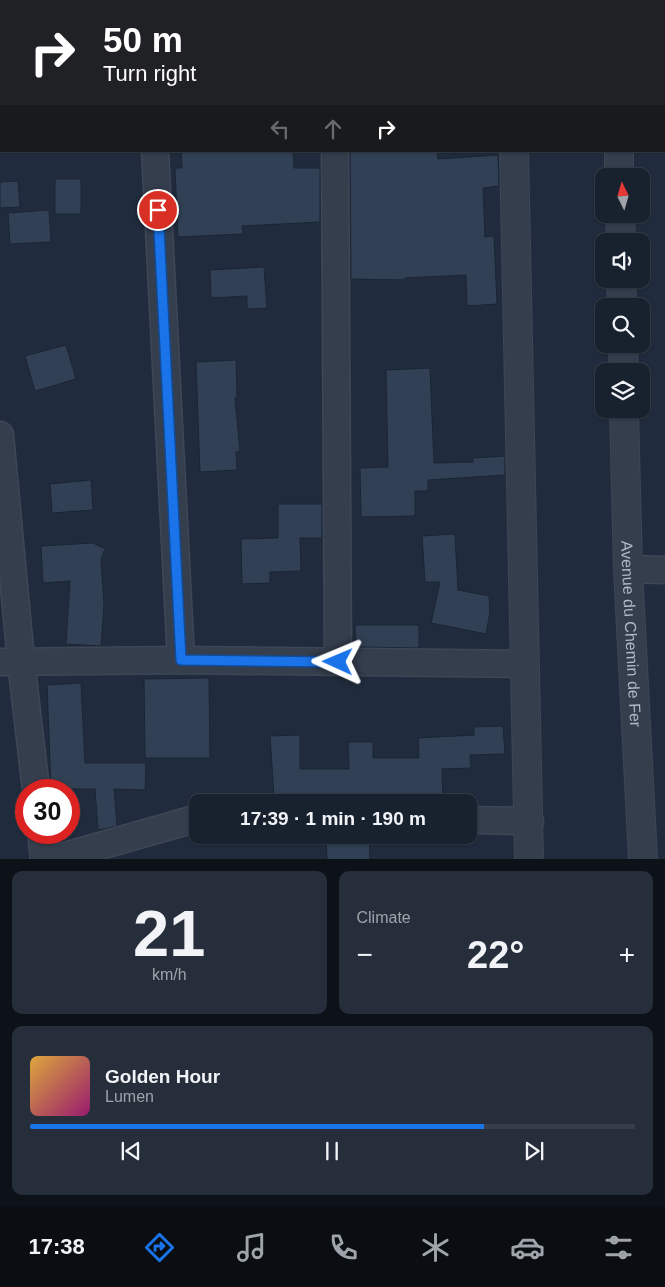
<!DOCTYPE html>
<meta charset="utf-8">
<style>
:root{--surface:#18212e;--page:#252e3a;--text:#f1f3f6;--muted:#9fa3aa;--line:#363e4a;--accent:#1a73e8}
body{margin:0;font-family:Helvetica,sans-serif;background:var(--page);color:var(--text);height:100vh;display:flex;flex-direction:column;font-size:19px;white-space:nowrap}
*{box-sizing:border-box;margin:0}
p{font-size:16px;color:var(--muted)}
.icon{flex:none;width:28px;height:28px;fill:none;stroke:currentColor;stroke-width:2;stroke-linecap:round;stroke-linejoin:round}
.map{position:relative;height:859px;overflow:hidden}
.panel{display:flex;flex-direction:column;gap:12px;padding:12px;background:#0d1219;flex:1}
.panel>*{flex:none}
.guide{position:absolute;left:0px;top:0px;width:665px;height:152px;box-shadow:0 1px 4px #0004,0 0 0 1px var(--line);background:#202124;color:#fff;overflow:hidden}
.needle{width:32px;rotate:355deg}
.fabs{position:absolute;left:595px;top:168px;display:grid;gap:10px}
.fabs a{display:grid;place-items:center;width:55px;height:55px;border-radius:10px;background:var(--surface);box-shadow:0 1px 4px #0004,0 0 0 1px var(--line);font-size:25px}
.speed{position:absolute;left:15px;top:779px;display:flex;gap:10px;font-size:25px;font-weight:700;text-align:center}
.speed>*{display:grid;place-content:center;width:65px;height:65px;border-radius:50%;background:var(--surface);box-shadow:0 1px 4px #0004,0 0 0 1px var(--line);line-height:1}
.speed .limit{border:8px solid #d22;background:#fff;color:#111}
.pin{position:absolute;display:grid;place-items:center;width:42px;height:42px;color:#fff;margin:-21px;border:2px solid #fff;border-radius:50%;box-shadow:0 1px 5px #0007}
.me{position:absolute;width:55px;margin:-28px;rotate:271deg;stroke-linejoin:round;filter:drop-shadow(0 0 4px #0008)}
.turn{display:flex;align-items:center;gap:18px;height:105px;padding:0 20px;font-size:22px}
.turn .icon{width:65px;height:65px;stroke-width:2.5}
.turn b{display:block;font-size:35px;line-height:42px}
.lanes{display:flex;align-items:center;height:48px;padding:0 20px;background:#0003;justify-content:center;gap:25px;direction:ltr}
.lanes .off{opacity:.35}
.big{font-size:38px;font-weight:800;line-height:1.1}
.panel .widget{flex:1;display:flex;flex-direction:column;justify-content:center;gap:8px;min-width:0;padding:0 18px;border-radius:10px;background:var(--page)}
.panel .dial{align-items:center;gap:0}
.dial b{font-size:65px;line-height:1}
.song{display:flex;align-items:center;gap:15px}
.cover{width:60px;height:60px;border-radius:8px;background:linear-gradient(135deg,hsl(40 70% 55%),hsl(320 70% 35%))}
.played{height:5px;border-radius:2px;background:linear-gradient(90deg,var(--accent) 75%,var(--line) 75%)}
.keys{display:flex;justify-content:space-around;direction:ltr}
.heat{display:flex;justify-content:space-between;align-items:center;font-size:28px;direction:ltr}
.panel .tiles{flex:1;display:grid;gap:12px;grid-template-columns:1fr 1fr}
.widget:last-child{grid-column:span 2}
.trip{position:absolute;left:189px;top:794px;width:288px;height:50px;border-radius:10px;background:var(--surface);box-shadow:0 1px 4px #0004,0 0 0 1px var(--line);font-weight:800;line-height:50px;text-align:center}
.dock{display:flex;height:80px;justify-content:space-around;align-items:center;background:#0a0d12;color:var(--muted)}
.dock .icon{width:35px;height:35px}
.dock .active{color:var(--accent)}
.dock b{font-size:22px;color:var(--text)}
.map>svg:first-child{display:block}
.building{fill:#314054;stroke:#1b2534}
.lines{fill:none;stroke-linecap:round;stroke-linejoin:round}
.minor-casing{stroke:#3d4756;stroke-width:29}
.tertiary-casing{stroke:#3d4756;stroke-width:30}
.minor{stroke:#343e4d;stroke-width:26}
.tertiary{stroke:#343e4d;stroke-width:28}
.route-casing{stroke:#114b97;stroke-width:12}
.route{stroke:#1a73e8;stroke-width:9}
.labels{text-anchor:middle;stroke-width:5;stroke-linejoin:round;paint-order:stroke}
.street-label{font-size:16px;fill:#afb9c9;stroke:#192332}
</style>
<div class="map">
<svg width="665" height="860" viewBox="0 0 665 860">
<rect width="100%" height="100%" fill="#202c3d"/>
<path class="building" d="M181,151H293L294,168H320V222L242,226L243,234L178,237L175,168H182Z
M350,151H437L438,159L498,155L499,186L483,188L485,237L494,236L497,304L467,306L466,275L405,278V280L351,279Z
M55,179H81V214H55Z
M18,181L20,207L0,208V182Z
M49,210L51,242L10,244L8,213Z
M264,267L267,308L247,309V296L211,298L210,270Z
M66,345L76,379L35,391L25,356Z
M236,360L237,396L235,399L240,451L236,452L237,470L200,472L196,362Z
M430,368L434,463L473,462V458L505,456V475L428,480V491H415V516L361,517L360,468L388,467L386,370Z
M91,480L93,510L52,513L50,484Z
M278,504H322V538H300L301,571L270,572V583L242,584L241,539L278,538Z
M455,534L458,590L489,596L490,612L486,634L431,623L440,582H425L422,536Z
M93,543L105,549L101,559L104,605L101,646L66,644L70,581L43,583L41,546Z
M355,625H419V648L356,647Z
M209,678L210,758H145L144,679Z
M81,683L85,763H146L145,790L114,789L117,826L104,829L98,830L95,789H51L47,685Z
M503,726L505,754L470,755L471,768L442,769L443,799L274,797L270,736L300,735V769H349L348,742H373V758H419L418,738L474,735V727Z
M326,835H369L370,860H327Z"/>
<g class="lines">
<g class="minor-casing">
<path id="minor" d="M0,33H1
M664,50H665
M155,151L181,660
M335,151L338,662
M0,435L21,661L36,790
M628,569L665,570
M0,662L181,660L524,664
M468,820L530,821
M41,832L44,860
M51,860L198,818"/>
</g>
<g class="tertiary-casing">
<g id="tertiary">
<path d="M511,0V1"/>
<path d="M615,0V1"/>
<path d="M514,151L529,860"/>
<path d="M619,151V176"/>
<path d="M620,214L621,241"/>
<path d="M621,279L622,306"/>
<path d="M623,344L624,371"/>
<path id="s1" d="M624,409L628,569L643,860"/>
</g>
</g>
<use href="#minor" class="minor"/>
<use href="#tertiary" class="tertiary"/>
</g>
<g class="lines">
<g class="route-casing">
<path id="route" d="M158,210L181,660L338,662"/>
</g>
<use href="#route" class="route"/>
</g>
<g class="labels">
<g class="street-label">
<text dy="6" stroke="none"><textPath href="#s1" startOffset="225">Avenue du Chemin de Fer</textPath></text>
</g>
</g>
</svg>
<div class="fabs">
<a><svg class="needle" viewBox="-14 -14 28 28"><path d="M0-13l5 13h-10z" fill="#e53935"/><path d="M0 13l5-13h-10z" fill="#9fa3aa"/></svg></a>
<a><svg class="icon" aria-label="sound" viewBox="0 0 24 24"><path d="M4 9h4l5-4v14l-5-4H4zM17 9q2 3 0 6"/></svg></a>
<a><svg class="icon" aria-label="search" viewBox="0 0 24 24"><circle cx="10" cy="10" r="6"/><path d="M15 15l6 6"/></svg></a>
<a><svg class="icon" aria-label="layers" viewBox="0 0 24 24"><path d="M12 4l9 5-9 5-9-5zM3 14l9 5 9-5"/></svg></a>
</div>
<div class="speed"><div class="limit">30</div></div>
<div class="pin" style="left:158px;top:210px;background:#d93025"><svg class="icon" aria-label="arrive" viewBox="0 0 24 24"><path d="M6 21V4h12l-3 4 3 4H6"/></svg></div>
<svg class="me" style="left:338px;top:662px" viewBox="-20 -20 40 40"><path d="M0-17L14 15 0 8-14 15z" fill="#1a73e8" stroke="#fff" stroke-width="4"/></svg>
<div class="trip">17:39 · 1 min · 190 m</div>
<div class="guide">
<div class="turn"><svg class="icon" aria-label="right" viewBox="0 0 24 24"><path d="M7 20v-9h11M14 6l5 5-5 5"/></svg><div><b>50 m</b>Turn right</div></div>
<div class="lanes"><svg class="icon off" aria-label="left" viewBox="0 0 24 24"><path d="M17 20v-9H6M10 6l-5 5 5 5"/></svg><svg class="icon off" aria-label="ahead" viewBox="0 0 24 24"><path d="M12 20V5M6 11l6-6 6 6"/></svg><svg class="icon" aria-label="right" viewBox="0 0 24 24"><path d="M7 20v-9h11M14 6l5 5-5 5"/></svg></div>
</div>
</div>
<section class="panel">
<div class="tiles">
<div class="widget dial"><b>21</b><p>km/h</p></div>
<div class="widget"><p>Climate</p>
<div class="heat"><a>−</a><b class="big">22°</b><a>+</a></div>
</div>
<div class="widget">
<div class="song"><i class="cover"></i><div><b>Golden Hour</b><p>Lumen</p></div></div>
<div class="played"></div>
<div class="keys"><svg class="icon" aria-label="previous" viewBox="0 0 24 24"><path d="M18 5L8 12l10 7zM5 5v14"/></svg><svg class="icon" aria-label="pause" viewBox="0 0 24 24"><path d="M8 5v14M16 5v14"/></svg><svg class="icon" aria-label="next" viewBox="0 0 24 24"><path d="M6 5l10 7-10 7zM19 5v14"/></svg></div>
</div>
</div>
</section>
<nav class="dock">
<b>17:38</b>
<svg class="icon active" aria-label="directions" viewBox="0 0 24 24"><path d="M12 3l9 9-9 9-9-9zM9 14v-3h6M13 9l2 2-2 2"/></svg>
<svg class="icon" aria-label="music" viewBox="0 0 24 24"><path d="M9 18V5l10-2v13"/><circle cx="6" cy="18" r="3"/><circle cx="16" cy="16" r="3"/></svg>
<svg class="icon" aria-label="phone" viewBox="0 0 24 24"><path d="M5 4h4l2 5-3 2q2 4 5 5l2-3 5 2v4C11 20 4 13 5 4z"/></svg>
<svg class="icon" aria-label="climate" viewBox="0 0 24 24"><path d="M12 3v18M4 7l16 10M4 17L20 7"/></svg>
<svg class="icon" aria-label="car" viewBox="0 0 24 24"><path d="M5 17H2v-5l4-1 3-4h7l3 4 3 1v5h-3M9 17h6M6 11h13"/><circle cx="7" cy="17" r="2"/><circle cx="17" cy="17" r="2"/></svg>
<svg class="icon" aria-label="filters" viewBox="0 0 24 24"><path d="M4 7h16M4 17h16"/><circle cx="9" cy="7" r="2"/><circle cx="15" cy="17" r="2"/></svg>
</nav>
